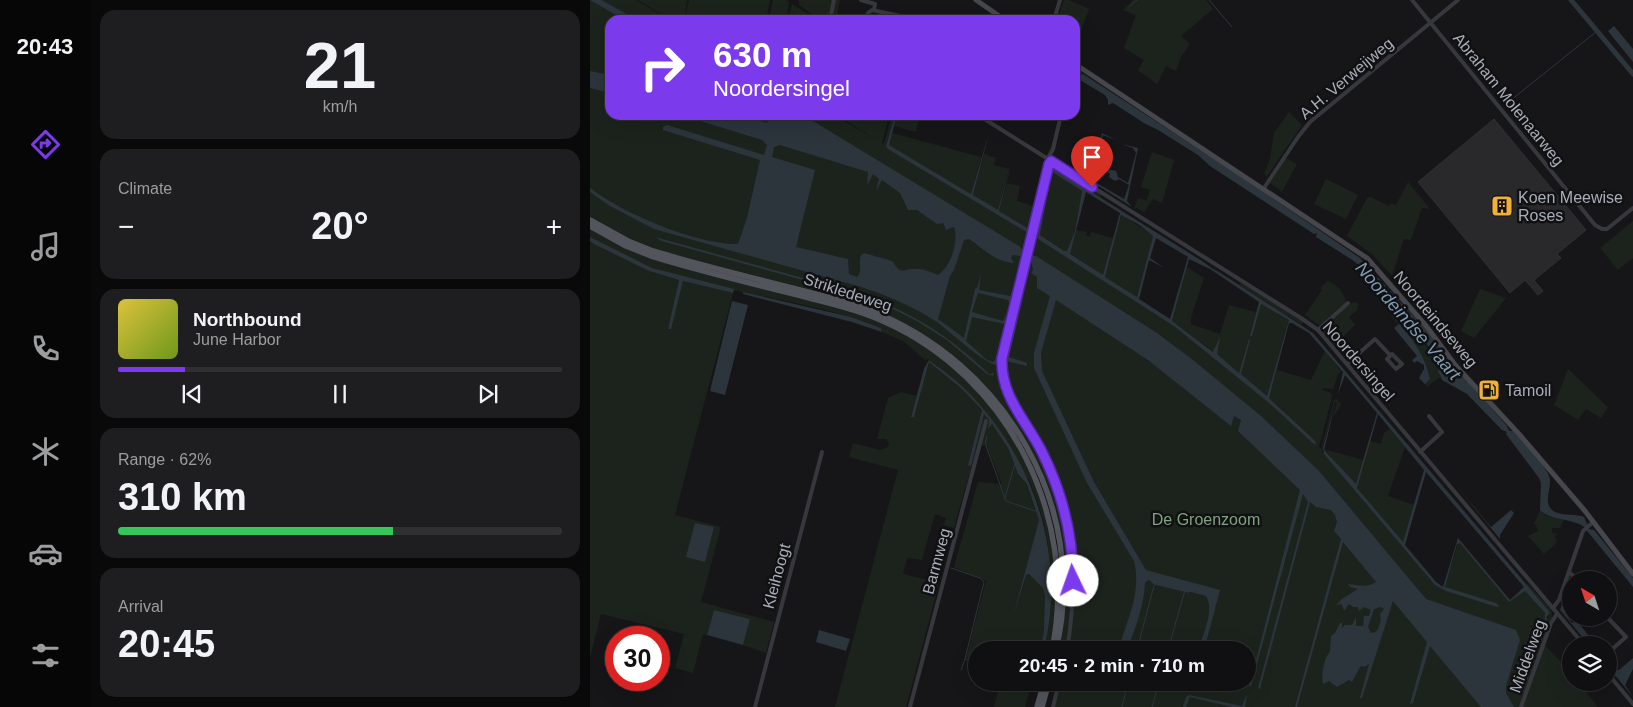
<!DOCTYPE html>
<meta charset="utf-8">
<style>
:root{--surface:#101012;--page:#1e1e20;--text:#f1f3f6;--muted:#9c9d9f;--line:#303032;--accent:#7c3aed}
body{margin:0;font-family:Helvetica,sans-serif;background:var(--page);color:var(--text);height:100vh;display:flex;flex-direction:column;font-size:19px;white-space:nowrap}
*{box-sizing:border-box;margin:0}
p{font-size:16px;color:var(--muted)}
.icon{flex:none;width:28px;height:28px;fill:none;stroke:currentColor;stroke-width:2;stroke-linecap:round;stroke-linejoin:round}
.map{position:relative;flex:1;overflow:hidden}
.panel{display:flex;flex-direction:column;gap:10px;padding:10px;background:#09090a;width:500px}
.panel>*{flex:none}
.hud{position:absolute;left:15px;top:15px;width:475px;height:105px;border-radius:15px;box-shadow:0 5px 20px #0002,0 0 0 1px var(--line);background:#7c3aed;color:#fff;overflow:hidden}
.needle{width:32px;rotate:321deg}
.controls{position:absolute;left:972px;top:571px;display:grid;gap:10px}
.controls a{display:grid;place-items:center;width:55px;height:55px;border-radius:50%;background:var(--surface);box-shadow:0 5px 20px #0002,0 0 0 1px var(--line);font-size:25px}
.speed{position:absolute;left:15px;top:626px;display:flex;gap:10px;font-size:25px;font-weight:700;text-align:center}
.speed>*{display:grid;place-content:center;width:65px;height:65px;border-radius:50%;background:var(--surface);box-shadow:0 5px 20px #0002,0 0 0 1px var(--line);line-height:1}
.speed .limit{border:8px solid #d22;background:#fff;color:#111}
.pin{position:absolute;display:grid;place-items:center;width:42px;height:42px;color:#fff;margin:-51px -21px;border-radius:50% 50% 50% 0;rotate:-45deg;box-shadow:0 0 5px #0007}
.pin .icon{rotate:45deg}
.me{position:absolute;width:55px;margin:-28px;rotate:357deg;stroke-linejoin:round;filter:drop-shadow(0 0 4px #0008)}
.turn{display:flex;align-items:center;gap:18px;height:105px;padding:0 25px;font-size:22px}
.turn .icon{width:65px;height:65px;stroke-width:2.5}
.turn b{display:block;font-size:35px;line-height:42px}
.big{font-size:38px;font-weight:700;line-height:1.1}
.panel .widget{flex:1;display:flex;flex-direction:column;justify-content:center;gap:8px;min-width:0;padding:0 18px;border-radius:15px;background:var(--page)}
.panel .dial{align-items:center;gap:0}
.dial b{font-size:65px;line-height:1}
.song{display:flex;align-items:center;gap:15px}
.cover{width:60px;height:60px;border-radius:8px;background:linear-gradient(135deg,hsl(50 70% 55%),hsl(80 70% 35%))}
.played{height:5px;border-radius:2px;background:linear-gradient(90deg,var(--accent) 15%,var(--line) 15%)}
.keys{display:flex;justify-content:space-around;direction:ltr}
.heat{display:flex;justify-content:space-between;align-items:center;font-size:28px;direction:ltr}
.charge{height:8px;border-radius:4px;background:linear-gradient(90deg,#34c759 62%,var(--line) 0)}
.trip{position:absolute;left:378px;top:641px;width:288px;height:50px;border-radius:25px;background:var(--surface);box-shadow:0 5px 20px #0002,0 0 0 1px var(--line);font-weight:700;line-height:50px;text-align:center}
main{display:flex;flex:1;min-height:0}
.dock{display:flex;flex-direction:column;width:90px;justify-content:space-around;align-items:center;background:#060607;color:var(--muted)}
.dock .icon{width:35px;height:35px}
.dock .active{color:var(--accent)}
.dock b{font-size:22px;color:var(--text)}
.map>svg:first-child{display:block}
.green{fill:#1c231d}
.water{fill:#2c353c;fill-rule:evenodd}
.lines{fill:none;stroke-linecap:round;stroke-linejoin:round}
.stream{stroke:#2c353c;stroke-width:1}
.canal{stroke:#2c353c;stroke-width:5}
.building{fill:#29292c;stroke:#303034}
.street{stroke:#37383d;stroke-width:4}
.secondary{stroke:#45474d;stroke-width:5}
.primary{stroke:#53555c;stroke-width:5.5}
.route-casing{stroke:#51269a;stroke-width:12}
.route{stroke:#7c3aed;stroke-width:9}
.labels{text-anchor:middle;stroke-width:5;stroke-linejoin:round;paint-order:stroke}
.street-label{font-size:16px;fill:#a8adb8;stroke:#111113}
.poi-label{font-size:16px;fill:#a8adb8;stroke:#111113;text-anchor:start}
.park-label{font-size:16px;fill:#7fa381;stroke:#111113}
.water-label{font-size:18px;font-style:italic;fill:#7f9bb3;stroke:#111113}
</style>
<main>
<nav class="dock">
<b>20:43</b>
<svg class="icon active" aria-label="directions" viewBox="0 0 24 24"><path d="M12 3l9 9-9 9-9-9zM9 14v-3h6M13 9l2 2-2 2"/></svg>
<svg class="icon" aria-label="music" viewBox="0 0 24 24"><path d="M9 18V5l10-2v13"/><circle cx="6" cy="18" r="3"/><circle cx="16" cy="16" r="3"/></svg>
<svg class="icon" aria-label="phone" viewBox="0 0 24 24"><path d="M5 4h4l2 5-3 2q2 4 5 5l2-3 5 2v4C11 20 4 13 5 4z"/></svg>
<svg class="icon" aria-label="climate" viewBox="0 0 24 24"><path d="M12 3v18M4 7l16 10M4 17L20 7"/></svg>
<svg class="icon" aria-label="car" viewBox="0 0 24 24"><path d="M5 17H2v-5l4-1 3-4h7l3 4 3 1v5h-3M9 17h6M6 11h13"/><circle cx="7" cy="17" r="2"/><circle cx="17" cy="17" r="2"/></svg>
<svg class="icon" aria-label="filters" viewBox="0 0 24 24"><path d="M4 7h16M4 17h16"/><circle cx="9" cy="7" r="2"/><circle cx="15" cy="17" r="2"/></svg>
</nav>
<section class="panel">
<div class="widget dial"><b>21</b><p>km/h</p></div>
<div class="widget"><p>Climate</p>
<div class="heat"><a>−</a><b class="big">20°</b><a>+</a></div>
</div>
<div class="widget">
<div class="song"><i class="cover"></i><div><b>Northbound</b><p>June Harbor</p></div></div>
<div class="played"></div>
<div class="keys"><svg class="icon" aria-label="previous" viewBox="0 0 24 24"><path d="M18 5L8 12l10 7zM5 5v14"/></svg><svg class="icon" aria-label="pause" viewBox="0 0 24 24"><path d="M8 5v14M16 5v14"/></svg><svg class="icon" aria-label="next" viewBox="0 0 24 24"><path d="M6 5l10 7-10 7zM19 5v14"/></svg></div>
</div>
<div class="widget"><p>Range · 62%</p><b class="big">310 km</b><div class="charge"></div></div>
<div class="widget"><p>Arrival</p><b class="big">20:45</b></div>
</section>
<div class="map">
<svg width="1043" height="707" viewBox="0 0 1043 707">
<rect width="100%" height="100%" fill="#161618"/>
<path class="green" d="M0,0H46L79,20H20V115H244L288,141L247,115H295L291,134L296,115H299L292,143L294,144L302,115H305L296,146L438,232L439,229L409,211L417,183L430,186L427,201L446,207L443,235L459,169L463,165L467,166L510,193L511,199L462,168V172L492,191L485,231L477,251H474L450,235L461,177L447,237L560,307L628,358L700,416L679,398L687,370L721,380L735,351L751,371L748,374L743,389L734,388L732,390L741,393L742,397L729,447L731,449L744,400L747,399L751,405L743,417L747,403L745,401L732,451L844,583L854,588L869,541L919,602L935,591L955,613L954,625L960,613L936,584H938L961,609C966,629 951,625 939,626L956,630L953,643C957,648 981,671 981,674C982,677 981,680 981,682L989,683L1008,707H464L471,683L656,682V650H479C496,559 475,482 425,405H421C470,482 494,559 475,650H468L472,624L467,525L432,435L411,404L374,365L339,338L298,316L244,296L213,290L71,252L39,239L0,218Z
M48,0H97L95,17L99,0H180L176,20H81Z
M183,0H196L199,2L196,20H179Z
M209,0H250L246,20H230L209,5Z
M474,0H479L499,9L485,47V20H467Z
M543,0H616L623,9L591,36L600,44L591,57L586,71L576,66L567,84L548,70L554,60L534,48L546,15L533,10Z
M202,4L228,20H204L205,11L203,20H198Z
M699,112L712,125L677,176L674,174L680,159L684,133Z
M307,115H330L326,132L304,126Z
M302,133L391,157L381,194L299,145Z
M562,152L584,160L572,203L563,199L554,212L547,208L544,209L548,198L557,201L560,190L551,187Z
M394,154L406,158L404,165L419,169L408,211L383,195Z
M696,158L707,164L692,192L680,183Z
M736,179L768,195L756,219L724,204Z
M818,182L840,209L832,208L821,240L814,239L802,276L783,255L757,236L777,198L780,197L799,206L801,203L806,205Z
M533,215L563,236L547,297L515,277L530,219Z
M1043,221V258L1028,270L1010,248Z
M0,227L39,248L264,312L304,328L356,360L402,406L441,470L462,538L466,593L460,650H454C466,602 463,547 447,501C443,491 441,480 433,473C409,421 382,395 338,359L335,360L313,341L292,332L291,328C219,299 139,295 65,269C43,261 21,249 0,237Z
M486,230L497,232L496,235L500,237L501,232L523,238L513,276L480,254Z
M0,241L59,271L89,280L78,329L80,330L93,281L143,293L85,515L131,527L111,602L184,622L176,653L153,645L160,619L124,610L117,635L113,634L103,673L85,668L94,634L11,614L0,658Z
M597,267L614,278L601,318V324L630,334L639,305L666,312L660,336L671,304L699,320L677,396L651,374L653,360L649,373L627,354L625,350L624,352L582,321Z
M738,281C746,283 755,294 756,302L730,326L715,315L732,290L730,288Z
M651,283L713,321L712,325L649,285Z
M890,289L916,298L884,338L871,331Z
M766,302L769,305L767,308L768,309L759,317L765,325L744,345L732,333L731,328L759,304Z
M808,309L845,357L850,377L837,387L835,384L840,379C834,353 819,336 801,316Z
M339,362L372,389L392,410L378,465L394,413L399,420L398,429L402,424L418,448L428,474L437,484L449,520L422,620L436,575L439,574C444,579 452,585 455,592C460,606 454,635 450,650H418L416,647L415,650H386V662L376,658L396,581L364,567L388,482L412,484L396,444L390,447L397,420L395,419L364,528L354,525L356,518L345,514L332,560L317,558L313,574L349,583L316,707H245L308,470L259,457L263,443L290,450L298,447L299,442L296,439H287L298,398L311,392L327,396L321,416L324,417Z
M978,369L1018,407L1011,418L996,409L988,420L964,405Z
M800,429L815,447L798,496L824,505L813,543L767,488L780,441L791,444L794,433Z
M734,449L773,460L766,484H764Z
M950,510L957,516L974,520L970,528H962V533L967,534L964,537L967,540L964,545L954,554L938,536L948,531L946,525L944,524Z
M410,683H442L435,707H404Z"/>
<path class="water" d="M0,0H11L48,20H35Z
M1024,26L1043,49V62L1018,31Z
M0,71L20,75V93L0,88Z
M485,72L489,75L493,74L641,170L770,258L837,331L864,369L881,385L917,426L919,431H923C931,441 955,465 959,476C963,487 953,500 961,509C968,517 984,513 994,517L999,529L1004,530L1043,578V587L993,526C979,518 962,521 950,510L951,483L949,478L916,434L917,432L912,430L877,394L852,380L848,371V361L836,343L776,272L764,261L726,237L727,233L724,234L620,166L608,155L568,130L554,123L526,105L523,103L518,105V100L515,95L485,77Z
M91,115H151L177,123L182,115H213L429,246L435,253C432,258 428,255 423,255L421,258L424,263C405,262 394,249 379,239L374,240L364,270L360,276L348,319L374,338L385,289L387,288L391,274L389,290L420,296L425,285L420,306L418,300L388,293L382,312L413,321L419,309L415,324L382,317L376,341L397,360L403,362L405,360L413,329L414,330L406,365C393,362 360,332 347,322C324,307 297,295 271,287L64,229L20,206L0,192V188C32,213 107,245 148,244L157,218L170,160L73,130V127L77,125L174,155L177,145L172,140ZM190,145L278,172L277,185L283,174L289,179L286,191L292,180L310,193L318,210H327L347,224L353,223L356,230L364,227C369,241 361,267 348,275C337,270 325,266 313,271L308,269L302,261L274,253L271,255C268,262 273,271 267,277L259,274L258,259L206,247L225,170L182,157L184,147Z
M305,115H307L299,145L381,194L399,133L383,195L408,210L421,164L409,211L439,229L438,233L298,149L296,146Z
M512,133L526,140L513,135L506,160C509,169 519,169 526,171L528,177L538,183L546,153L543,148L532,144L548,148L537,201L542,207L466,159L534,199L539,185L529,179L525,181L519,177L520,174L504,163Z
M463,168L612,261L623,269L629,272L723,333L958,610L960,613L957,616L956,625H954L955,613L935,591L919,602L870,543L867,544L855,587L906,603L909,606L907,607L856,591L845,585L734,454L733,448L746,401L734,450L766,484L787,413L755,375L748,394L753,372L719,333L702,323H699L679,398L724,440L726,442L725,445L678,402L584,326L448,239L446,237L461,176L450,235L474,251H477L485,231L492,191L462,172ZM496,192L530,213L513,275L480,254ZM531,215L548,224L563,236L547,297L515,277ZM566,238L598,257L580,319L549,299L559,260L573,267L560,258ZM599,259L620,269L669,302L660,336H662L671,304L699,320L677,396L651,374L660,340L659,339L649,373L627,354L630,337L623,352L582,321ZM788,414L834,470L813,542L767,488ZM836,472L934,587L920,600L868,538L853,587L846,582L815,545Z
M0,237L62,268L144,289L143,293L93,281L81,329H78L89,280L59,271L4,244L0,241Z
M65,237L263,292C316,308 360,336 399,374L404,373L403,376L397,374L357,340L327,321L297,306L260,293L72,241Z
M440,256H446L567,333L603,360L671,416L729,471L836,599L926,630L930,640L916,686V693L924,707H891L840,646L823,703L820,704L837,642L803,601L772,698H770L779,664L774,667L772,666L770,667L762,682L759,680L747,687L739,681L733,684C731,675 734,657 740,652L741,636L745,633L750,623H752V628L755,625H762L766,617V626H773L774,616H779L781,610L774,607L769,611L768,607H763L759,604L754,611L752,604L746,605L752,599L768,589L760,587L758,584C767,585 778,588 786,582L753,542L707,707H705L751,539L744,531L747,522L745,515L741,510L726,507L720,502L670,689L668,688L718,502L713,494L661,686L659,687L710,490L648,431L651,420L644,416L641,426L558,360L466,300L451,353L452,371L504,482L556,570L630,590L614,650H608C613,635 625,610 616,596L558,580L555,583C554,605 545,630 537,650H528C537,621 552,592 544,561L497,483L444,368V353L460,296L447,288V277L441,273L443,270ZM791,607L794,609L790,614C792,620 790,626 786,632L781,633L778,627L784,609Z
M435,290L419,357L437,363V366L416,361Z
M153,292L261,317L291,328L292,332L262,322L153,294Z
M142,301L158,305L135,395L120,391Z
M809,324C824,341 835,356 840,379L835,384L829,378L834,369V365L827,361L824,363L822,360L827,356L804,328Z
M339,360C352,370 365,379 377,391C444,459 477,555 454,650H450L454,631L455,596L453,588L439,574L436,575L422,620L449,520L437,484L428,474L418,448L402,424L398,429L399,420L394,414L381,466L378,465L392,410L372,389L339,362L324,417H321L334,369Z
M865,484L901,527L921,510L924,513L910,535V539Z
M105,523L124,527L115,562L96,557Z
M980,580L981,588C972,597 974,614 982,623L987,621L1006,645H999L970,610Z
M124,610L160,619L153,645L117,635Z
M229,630L260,639L256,651L226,642Z
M951,630L954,632L933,693L929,690L949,631Z
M1043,658V669L1035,685L1043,697L1019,668V665L1025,670H1029Z
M657,694L655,707H642L600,697L596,707H593L596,697L599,695L652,706Z"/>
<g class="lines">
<path class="stream" d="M619,0L642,27
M539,7L547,0
M916,104L1007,31
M397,436L395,443L416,501L448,512
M415,498L425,463
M361,568L390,578L394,582L375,659
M547,650L565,582
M578,650L595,590
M371,670L375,659L386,663
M532,707L538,682
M562,707L569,682"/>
<path class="canal" d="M981,0L1043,74
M562,579L565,582L598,590"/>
</g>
<path class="building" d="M904,119L996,230L967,254L971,258L944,280L953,291L948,295L935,280L920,293L828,182Z"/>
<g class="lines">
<path class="street" d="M271,0L285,4L284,10
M822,0L1005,225L1012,229H1017L1043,208
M240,20L244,0
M276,20L278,13L282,10L329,20
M464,20L470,0
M388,115L711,318L728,330L994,645
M458,158L463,149L471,115
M461,161L458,169C447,212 437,255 426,298C420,323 409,351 412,376C416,404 438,426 451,450C483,513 489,581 477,650
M674,188L708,137L720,122L868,0
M728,330L758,303
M802,354L812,364L806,369L797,359Z
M757,364L785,339L800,355
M830,452L852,432L839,416
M979,572L988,580
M963,608L969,600L993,531L1003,522
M1018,618L1036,637L1019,652
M1019,675L1043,704
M165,707L232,452
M320,707L396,421
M463,707L469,682
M931,707L961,623L967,614"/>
<path class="secondary" d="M386,0L415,20
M485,64L777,258L837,327L866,366L929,434L995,511L1043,574"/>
<path class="primary" d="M0,220L38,241L63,251C109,265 156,276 202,288C228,295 254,300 279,310C414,362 500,506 466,650
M0,226L36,246L61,256C110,271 159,283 208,295C237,303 267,309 295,322C419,378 489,516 462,650
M447,707L454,682
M452,707L459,682"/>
</g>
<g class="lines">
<g class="route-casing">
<path id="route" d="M483,581C483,536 472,492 452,452C436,420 410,396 412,358L459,164L461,161L502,187"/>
</g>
<use href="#route" class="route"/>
</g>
<defs>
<g id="building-square" transform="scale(1.125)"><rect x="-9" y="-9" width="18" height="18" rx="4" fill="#f2b134" stroke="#111113"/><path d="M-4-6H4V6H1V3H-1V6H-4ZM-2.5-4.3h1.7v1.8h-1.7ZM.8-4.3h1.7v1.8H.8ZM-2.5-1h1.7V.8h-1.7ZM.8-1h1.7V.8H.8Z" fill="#111"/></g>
<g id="fuel-square" transform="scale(1.125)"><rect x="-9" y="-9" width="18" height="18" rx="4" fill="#f2b134" stroke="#111113"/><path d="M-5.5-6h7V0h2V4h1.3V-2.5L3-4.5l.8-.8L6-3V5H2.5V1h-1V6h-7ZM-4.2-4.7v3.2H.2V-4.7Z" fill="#111"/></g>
</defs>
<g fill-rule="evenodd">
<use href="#building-square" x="912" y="206"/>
<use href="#fuel-square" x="899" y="390"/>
</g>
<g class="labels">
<g class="street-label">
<text transform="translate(756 78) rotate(-40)" y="6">A.H. Verweijweg</text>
<text transform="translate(919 99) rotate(51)" y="6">Abraham Molenaarweg</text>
<text transform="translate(258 292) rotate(18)" y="6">Strikledeweg</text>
<text transform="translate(846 319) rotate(50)" y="6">Noordeindseweg</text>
<text transform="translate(769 361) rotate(49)" y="6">Noordersingel</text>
<text transform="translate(346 561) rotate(-75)" y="6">Barmweg</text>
<text transform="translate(186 576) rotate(-75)" y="6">Kleihoogt</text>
<text transform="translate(937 656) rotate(-70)" y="6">Middelweg</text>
</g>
<g class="poi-label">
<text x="928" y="203">Koen Meewise<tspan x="928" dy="18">Roses</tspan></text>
<text x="915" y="396">Tamoil</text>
</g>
<g class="park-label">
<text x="616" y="525">De Groenzoom</text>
</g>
<g class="water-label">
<text transform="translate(818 321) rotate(49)" y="6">Noordeindse Vaart</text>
</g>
</g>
</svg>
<div class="controls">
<a><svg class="needle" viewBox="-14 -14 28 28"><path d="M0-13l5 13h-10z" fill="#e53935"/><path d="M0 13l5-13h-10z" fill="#9c9d9f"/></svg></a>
<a><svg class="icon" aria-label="layers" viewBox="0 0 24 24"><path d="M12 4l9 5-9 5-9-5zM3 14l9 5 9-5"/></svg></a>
</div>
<div class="speed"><div class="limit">30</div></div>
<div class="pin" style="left:502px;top:187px;background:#d93025"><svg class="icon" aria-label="arrive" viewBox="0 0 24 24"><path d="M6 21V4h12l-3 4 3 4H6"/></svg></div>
<svg class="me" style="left:483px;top:581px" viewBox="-20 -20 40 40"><circle r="19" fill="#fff"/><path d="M0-13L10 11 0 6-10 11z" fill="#7c3aed"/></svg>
<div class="trip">20:45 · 2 min · 710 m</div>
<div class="hud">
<div class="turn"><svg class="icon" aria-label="right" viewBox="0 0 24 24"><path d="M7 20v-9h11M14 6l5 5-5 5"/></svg><div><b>630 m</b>Noordersingel</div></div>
</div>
</div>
</main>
